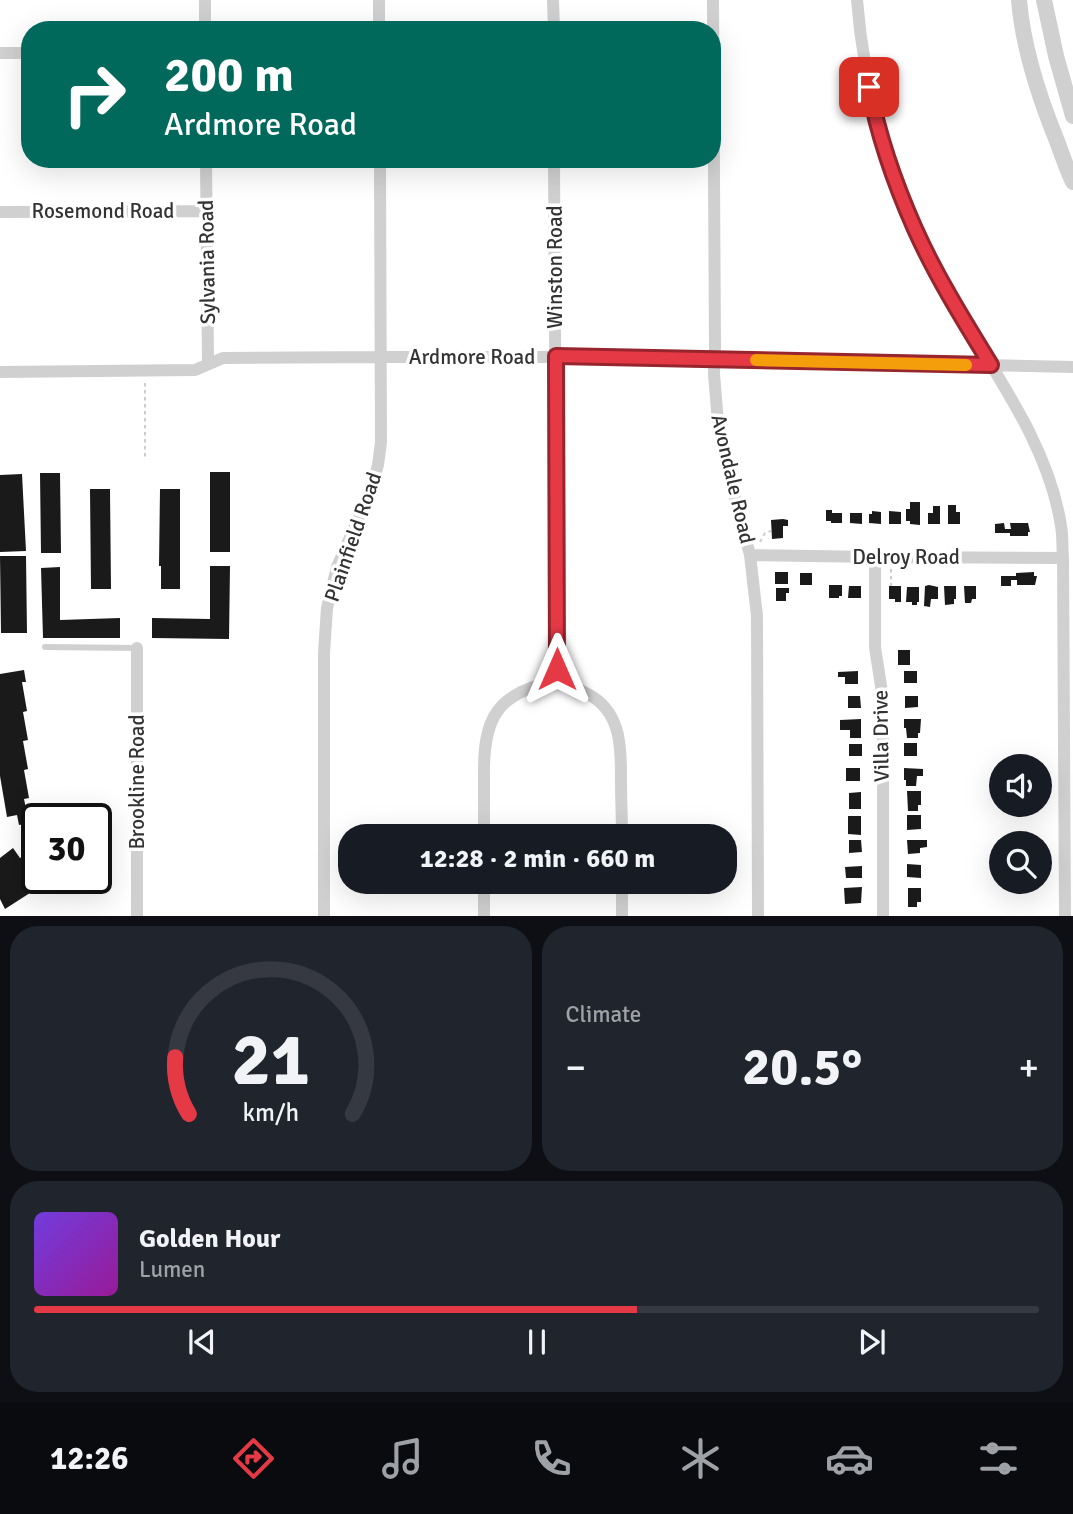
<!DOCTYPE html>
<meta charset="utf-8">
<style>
:root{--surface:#171b24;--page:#20242c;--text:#f1f3f6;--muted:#9ea1a6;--line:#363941;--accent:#e63946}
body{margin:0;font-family:Signika,sans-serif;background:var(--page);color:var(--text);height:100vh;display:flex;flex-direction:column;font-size:26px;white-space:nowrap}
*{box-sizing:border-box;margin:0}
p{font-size:23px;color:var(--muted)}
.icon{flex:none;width:38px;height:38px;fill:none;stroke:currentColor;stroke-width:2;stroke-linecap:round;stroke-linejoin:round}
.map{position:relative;height:916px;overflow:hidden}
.panel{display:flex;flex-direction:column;gap:10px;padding:10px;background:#0d0f14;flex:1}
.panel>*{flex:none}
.top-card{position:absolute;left:21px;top:21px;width:700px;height:147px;border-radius:28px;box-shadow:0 7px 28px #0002;background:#00695c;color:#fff;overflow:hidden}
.controls{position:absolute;left:989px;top:754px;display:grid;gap:14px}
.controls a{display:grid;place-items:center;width:63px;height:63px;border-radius:50%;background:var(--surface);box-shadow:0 7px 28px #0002;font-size:35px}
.speed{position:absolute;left:21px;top:803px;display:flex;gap:14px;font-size:35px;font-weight:700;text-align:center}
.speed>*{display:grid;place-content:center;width:91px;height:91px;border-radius:50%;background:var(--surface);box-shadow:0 7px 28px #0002;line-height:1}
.speed .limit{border:4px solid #111;border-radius:10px;background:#fff;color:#111}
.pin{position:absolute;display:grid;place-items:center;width:60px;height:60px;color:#fff;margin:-30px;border-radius:14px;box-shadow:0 4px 10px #0006}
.me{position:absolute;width:77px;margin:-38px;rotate:0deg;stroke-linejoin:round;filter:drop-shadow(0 0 5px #0008)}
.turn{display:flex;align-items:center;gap:24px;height:147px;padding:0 28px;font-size:32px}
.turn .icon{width:91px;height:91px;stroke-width:2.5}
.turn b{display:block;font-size:49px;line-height:60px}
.big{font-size:52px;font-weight:700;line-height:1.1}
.panel .card{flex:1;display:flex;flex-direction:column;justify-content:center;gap:10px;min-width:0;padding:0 24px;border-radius:28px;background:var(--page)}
.panel .dial{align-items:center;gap:0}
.dial svg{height:182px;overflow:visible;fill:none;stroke:var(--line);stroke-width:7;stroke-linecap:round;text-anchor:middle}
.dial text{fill:var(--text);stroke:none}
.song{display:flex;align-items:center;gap:21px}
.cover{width:84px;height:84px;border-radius:10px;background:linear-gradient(135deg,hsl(260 70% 55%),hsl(300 70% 35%))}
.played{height:7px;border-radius:4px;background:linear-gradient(90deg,var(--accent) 60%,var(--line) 60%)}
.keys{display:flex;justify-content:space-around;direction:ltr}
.heat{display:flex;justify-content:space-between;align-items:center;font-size:38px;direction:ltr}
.panel .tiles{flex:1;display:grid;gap:10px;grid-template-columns:1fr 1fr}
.card:last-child{grid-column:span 2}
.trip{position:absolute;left:338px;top:824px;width:399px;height:70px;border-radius:28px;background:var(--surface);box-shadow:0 7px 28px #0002;font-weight:700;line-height:70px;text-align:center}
.tabs{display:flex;height:112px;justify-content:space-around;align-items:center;background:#090b0e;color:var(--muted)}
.tabs .icon{width:49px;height:49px}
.tabs .on{color:var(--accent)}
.tabs b{font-size:32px;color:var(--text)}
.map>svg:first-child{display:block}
.building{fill:#1a1a1a}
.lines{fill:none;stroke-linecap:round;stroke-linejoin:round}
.path{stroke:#cdcdcd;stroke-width:2;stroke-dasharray:3.5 3.5;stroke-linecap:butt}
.service{stroke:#d0d0d0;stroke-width:6}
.minor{stroke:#d0d0d0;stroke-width:12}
.tertiary{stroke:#d0d0d0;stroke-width:16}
.route-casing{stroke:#96252e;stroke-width:18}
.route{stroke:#e63946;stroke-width:12}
.slow{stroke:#f59e0b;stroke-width:12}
.labels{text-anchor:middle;stroke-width:7;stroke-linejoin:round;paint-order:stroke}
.street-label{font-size:21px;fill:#333;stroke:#fff}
</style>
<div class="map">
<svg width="1073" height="916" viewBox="0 0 1073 916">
<rect width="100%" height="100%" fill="#fff"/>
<path class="building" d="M210,472H230V552H210Z
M40,473H60L61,553H41Z
M22,474L26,551L0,552V475Z
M90,489H110L111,589H91Z
M160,489H180V589H161V566H159Z
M910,502H920V525L910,524V521H906V509H910Z
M948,505H956V512H960V524H948Z
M933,506H940V524H928V513H933Z
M826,510H832V513H842V523H831V521H826Z
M872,511L881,512V524L869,523V514H872Z
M889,511L901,512V524H889Z
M850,513H862V524L850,523Z
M783,519L788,520V526H783V538L772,539L771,520Z
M1004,523L1005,529H1011L1010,523H1028L1030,532H1028V536H1010V533H995V524Z
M0,556H26L27,633H1Z
M210,566H230L229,639L152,638V618L210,619Z
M60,567V620L120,618V638H43L41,568Z
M775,572H788V584H775Z
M1034,572V576H1037L1035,585H1017V580H1011V586H1001V576H1016V573Z
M800,573H812V585H800Z
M829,585H842V596H839V598H829Z
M929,585L938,587V599H931L930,607L924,606L925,586Z
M849,586H861V598H848Z
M889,586H901V602H895V599H889Z
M944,586H956V599H954V604L945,605Z
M964,586H976V599H972L971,603H965Z
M907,587H919V602H917V605H912V602H906Z
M776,588H789V593H786V601H776Z
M898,650H910V665H898Z
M24,670L26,682H22L27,711L23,712L28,740L23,741L28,769L24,770L29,798L24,799L29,823L19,825L17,815L7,817L0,776V674Z
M858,671V684H845V677H838V672Z
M904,671H917V683H904Z
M848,696H860L861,708H848Z
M905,696H918V707L905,708Z
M861,719V738H850V730H840V720Z
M904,719H921L920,733H918V738H907L906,728H904Z
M904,743H917V756H904Z
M849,744H862V756H849Z
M846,768H860V781H846Z
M904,768L923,769V776H917L916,786H906V780H904Z
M907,791H921V805H918V811H908Z
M861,792V809H849V793Z
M907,815H921V829L907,830Z
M848,816H861V835L848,834Z
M849,840H861L862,852L849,853Z
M907,840H927V847L920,848V853L908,854Z
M13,848L20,858L33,850L37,856V859L28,865L34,873L25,879L33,891L5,909L0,899V858Z
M907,864L921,865V878L907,877Z
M862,866V878H846L845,867Z
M862,887L861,903L845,904L844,888Z
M908,888H921V902H917V907H908Z"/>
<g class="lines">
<path class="path" d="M145,383V458
M760,542L765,533L771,531
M891,569V586"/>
<path class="service" d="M45,647L137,648"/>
<path class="minor" d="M205,0V30
M379,0V30
M553,0L554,30
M713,0L715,346L714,374L718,423L725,461L750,555L757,616L758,916
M857,0C865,103 896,197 945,288C986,363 1048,439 1061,526C1063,536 1062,547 1063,558L1065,916
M0,53H30
M206,159L208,364
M0,212L207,211
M0,372L195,370L223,358L381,357H648L1073,367
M750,555L875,557L1063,558
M875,557V647L883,699V916
M137,648V916
M557,681C569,686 582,690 593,697C622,716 621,750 621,781C621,800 622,818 622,836
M484,836C484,816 484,796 484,776C483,718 497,692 557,681L554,159
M484,882V916
M622,882V916
M324,916V653L327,608L337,567L371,490L378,465L381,442L380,159"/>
<path class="tertiary" d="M1019,0C1023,48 1039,97 1057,141C1062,155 1067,169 1073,182
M1044,0L1056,56L1073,116"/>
</g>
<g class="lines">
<g class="route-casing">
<path id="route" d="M557,669L556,356L991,365C964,321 936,276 915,229C895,184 878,135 869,87"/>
</g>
<use href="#route" class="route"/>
<path class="slow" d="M756,360L966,365"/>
</g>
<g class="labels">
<g class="street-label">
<text x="103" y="218">Rosemond Road</text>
<text transform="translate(207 262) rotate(-91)" y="7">Sylvania Road</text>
<text transform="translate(555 267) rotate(-90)" y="7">Winston Road</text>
<text x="472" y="364">Ardmore Road</text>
<text transform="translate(733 479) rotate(77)" y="7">Avondale Road</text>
<text transform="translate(353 537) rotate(-71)" y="7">Plainfield Road</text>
<text x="906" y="564">Delroy Road</text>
<text transform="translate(881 736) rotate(-91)" y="7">Villa Drive</text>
<text transform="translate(137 782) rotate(-90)" y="7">Brookline Road</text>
</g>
</g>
</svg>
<div class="controls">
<a><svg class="icon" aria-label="sound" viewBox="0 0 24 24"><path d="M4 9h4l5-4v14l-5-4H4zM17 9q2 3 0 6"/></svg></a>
<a><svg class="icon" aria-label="search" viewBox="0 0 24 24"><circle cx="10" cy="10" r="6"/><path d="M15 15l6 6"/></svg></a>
</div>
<div class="speed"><div class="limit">30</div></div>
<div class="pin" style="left:869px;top:87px;background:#d93025"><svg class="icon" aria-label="arrive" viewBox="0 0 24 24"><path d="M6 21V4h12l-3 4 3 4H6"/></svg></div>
<svg class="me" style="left:557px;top:669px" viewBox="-20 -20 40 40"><path d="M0-17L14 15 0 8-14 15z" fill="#e63946" stroke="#fff" stroke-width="4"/></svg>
<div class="trip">12:28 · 2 min · 660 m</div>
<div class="top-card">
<div class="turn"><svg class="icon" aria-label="right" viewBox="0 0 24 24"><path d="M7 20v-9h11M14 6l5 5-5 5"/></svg><div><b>200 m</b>Ardmore Road</div></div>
</div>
</div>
<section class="panel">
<div class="tiles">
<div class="card dial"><svg viewBox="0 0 100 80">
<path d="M14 69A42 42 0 1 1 86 69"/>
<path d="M14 69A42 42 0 0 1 8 44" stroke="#e63946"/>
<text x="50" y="56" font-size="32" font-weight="700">21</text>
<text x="50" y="72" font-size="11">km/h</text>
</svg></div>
<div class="card"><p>Climate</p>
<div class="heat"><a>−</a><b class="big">20.5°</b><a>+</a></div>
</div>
<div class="card">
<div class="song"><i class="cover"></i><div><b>Golden Hour</b><p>Lumen</p></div></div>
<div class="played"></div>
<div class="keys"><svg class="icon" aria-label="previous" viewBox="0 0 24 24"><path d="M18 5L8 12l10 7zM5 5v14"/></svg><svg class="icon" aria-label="pause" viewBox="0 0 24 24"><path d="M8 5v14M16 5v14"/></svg><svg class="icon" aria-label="next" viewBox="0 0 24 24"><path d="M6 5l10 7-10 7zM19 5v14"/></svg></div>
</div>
</div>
</section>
<nav class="tabs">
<b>12:26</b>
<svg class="icon on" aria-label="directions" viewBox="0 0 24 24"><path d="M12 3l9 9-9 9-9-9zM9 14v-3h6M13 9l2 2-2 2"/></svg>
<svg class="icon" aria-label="music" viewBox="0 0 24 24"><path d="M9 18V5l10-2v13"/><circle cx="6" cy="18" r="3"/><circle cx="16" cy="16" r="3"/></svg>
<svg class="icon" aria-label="phone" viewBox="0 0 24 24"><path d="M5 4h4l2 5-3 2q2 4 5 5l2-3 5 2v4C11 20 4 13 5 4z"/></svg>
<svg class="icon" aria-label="climate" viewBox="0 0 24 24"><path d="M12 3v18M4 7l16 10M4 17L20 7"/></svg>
<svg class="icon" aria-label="car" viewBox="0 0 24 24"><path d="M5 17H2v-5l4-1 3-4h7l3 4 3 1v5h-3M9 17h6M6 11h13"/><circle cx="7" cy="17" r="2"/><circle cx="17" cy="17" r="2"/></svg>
<svg class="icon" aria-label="filters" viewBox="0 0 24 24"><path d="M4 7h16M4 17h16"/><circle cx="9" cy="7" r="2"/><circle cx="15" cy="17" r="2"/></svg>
</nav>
